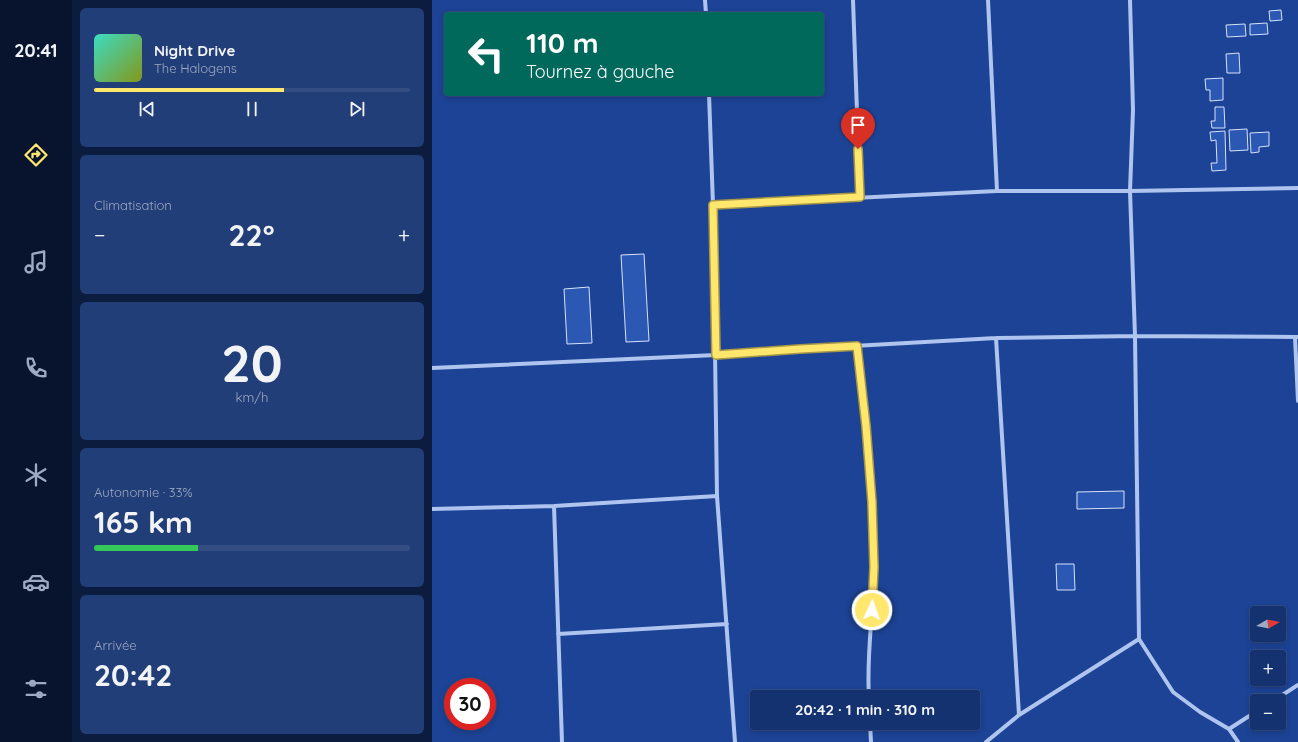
<!DOCTYPE html>
<html lang="fr">
<meta charset="utf-8">
<style>
:root{--surface:#153270;--page:#223e78;--text:#f1f3f6;--muted:#9daac3;--line:#344d83;--accent:#ffe66d}
body{margin:0;font-family:Quicksand,sans-serif;background:var(--page);color:var(--text);height:100vh;display:flex;flex-direction:column;font-size:15px;white-space:nowrap}
*{box-sizing:border-box;margin:0}
p{font-size:13px;color:var(--muted)}
.icon{flex:none;width:22px;height:22px;fill:none;stroke:currentColor;stroke-width:2;stroke-linecap:round;stroke-linejoin:round}
.map{position:relative;flex:1;overflow:hidden}
.sheet{display:flex;flex-direction:column;gap:8px;padding:8px;background:#0c1c3e;width:360px}
.sheet>*{flex:none}
.top-card{position:absolute;left:12px;top:12px;width:380px;height:84px;border-radius:4px;box-shadow:0 2px 6px #0003,0 0 0 1px var(--line);background:#00695c;color:#fff;overflow:hidden}
.needle{width:26px;rotate:81deg}
.tools{position:absolute;left:818px;top:606px;display:grid;gap:8px}
.tools a{display:grid;place-items:center;width:36px;height:36px;border-radius:4px;background:var(--surface);box-shadow:0 2px 6px #0003,0 0 0 1px var(--line);font-size:20px}
.speed{position:absolute;left:12px;top:678px;display:flex;gap:8px;font-size:20px;font-weight:700;text-align:center}
.speed>*{display:grid;place-content:center;width:52px;height:52px;border-radius:50%;background:var(--surface);box-shadow:0 2px 6px #0003,0 0 0 1px var(--line);line-height:1}
.speed .limit{border:6px solid #d22;background:#fff;color:#111}
.pin{position:absolute;display:grid;place-items:center;width:34px;height:34px;color:#fff;margin:-41px -17px;border-radius:50% 50% 50% 0;rotate:-45deg;box-shadow:0 0 4px #0007}
.pin .icon{rotate:45deg}
.me{position:absolute;width:44px;margin:-22px;rotate:3deg;stroke-linejoin:round;filter:drop-shadow(0 0 3px #0008)}
.turn{display:flex;align-items:center;gap:14px;height:84px;padding:0 16px;font-size:18px}
.turn .icon{width:52px;height:52px;stroke-width:2.5}
.turn b{display:block;font-size:28px;line-height:34px}
.big{font-size:30px;font-weight:800;line-height:1.1}
.sheet .tile{flex:1;display:flex;flex-direction:column;justify-content:center;gap:6px;min-width:0;padding:0 14px;border-radius:6px;background:var(--page)}
.sheet .dial{align-items:center;gap:0}
.dial b{font-size:52px;line-height:1}
.song{display:flex;align-items:center;gap:12px}
.cover{width:48px;height:48px;border-radius:6px;background:linear-gradient(135deg,hsl(170 70% 55%),hsl(70 70% 35%))}
.played{height:4px;border-radius:2px;background:linear-gradient(90deg,var(--accent) 60%,var(--line) 60%)}
.keys{display:flex;justify-content:space-around;direction:ltr}
.heat{display:flex;justify-content:space-between;align-items:center;font-size:22px;direction:ltr}
.charge{height:6px;border-radius:3px;background:linear-gradient(90deg,#34c759 33%,var(--line) 0)}
.trip{position:absolute;left:318px;top:690px;width:230px;height:40px;border-radius:4px;background:var(--surface);box-shadow:0 2px 6px #0003,0 0 0 1px var(--line);font-weight:800;line-height:40px;text-align:center}
main{display:flex;flex:1;min-height:0}
.menu{display:flex;flex-direction:column;width:72px;justify-content:space-around;align-items:center;background:#08142d;color:var(--muted)}
.menu .icon{width:28px;height:28px}
.menu .selected{color:var(--accent)}
.menu b{font-size:18px;color:var(--text)}
.map>svg:first-child{display:block}
.building{fill:#2b58b3;stroke:#d6e2fb}
.lines{fill:none;stroke-linecap:round;stroke-linejoin:round}
.street{stroke:#afc5ef;stroke-width:4}
.route-casing{stroke:#a69647;stroke-width:10}
.route{stroke:#ffe66d;stroke-width:7}
</style>
<main>
<nav class="menu">
<b>20:41</b>
<svg class="icon selected" aria-label="directions" viewBox="0 0 24 24"><path d="M12 3l9 9-9 9-9-9zM9 14v-3h6M13 9l2 2-2 2"/></svg>
<svg class="icon" aria-label="music" viewBox="0 0 24 24"><path d="M9 18V5l10-2v13"/><circle cx="6" cy="18" r="3"/><circle cx="16" cy="16" r="3"/></svg>
<svg class="icon" aria-label="phone" viewBox="0 0 24 24"><path d="M5 4h4l2 5-3 2q2 4 5 5l2-3 5 2v4C11 20 4 13 5 4z"/></svg>
<svg class="icon" aria-label="climate" viewBox="0 0 24 24"><path d="M12 3v18M4 7l16 10M4 17L20 7"/></svg>
<svg class="icon" aria-label="car" viewBox="0 0 24 24"><path d="M5 17H2v-5l4-1 3-4h7l3 4 3 1v5h-3M9 17h6M6 11h13"/><circle cx="7" cy="17" r="2"/><circle cx="17" cy="17" r="2"/></svg>
<svg class="icon" aria-label="filters" viewBox="0 0 24 24"><path d="M4 7h16M4 17h16"/><circle cx="9" cy="7" r="2"/><circle cx="15" cy="17" r="2"/></svg>
</nav>
<section class="sheet">
<div class="tile">
<div class="song"><i class="cover"></i><div><b>Night Drive</b><p>The Halogens</p></div></div>
<div class="played"></div>
<div class="keys"><svg class="icon" aria-label="previous" viewBox="0 0 24 24"><path d="M18 5L8 12l10 7zM5 5v14"/></svg><svg class="icon" aria-label="pause" viewBox="0 0 24 24"><path d="M8 5v14M16 5v14"/></svg><svg class="icon" aria-label="next" viewBox="0 0 24 24"><path d="M6 5l10 7-10 7zM19 5v14"/></svg></div>
</div>
<div class="tile"><p>Climatisation</p>
<div class="heat"><a>−</a><b class="big">22°</b><a>+</a></div>
</div>
<div class="tile dial"><b>20</b><p>km/h</p></div>
<div class="tile"><p>Autonomie · 33%</p><b class="big">165 km</b><div class="charge"></div></div>
<div class="tile"><p>Arrivée</p><b class="big">20:42</b></div>
</section>
<div class="map">
<svg width="866" height="742" viewBox="0 0 866 742">
<rect width="100%" height="100%" fill="#1c4395"/>
<path class="building" d="M849,10L850,20L838,21L837,11Z
M835,23L836,34L818,35V24Z
M813,24L814,36L795,37L794,25Z
M807,53L808,73H795L794,54Z
M791,78V100L778,101V90H774L773,79Z
M783,107H792L793,128H780L779,121H783Z
M815,129L816,150L798,151L797,130Z
M793,131L794,170L780,171L779,163H785L784,140L779,141L778,132Z
M837,132V146L827,147V152L819,153L818,133Z
M212,254L217,341L194,342L189,255Z
M157,287L160,343L135,344L132,289Z
M692,491V508L645,509V492Z
M624,564H642L643,590H625Z"/>
<g class="lines">
<path class="street" d="M273,0L274,14
M421,0L428,197
M556,0L565,191
M698,0L701,110L698,191L703,336L707,639L741,692L768,712L797,729L806,742
M277,94L281,205L285,496L303,742
M281,205L565,191H698L866,188
M863,337L866,401
M564,338L587,715
M425,346C433,419 443,493 442,567C442,610 434,654 437,697
M0,368L284,355L368,349L564,338L703,336L866,337
M122,506L130,742
M0,509L122,506L285,496
M126,634L295,624
M841,701L866,685
M438,723L439,742
M797,729L825,711
M554,742L587,715L707,639"/>
</g>
<g class="lines">
<g class="route-casing">
<path id="route" d="M426,149L428,197L281,205L284,355L368,349L425,346L434,426L440,502L442,567L440,610"/>
</g>
<use href="#route" class="route"/>
</g>
</svg>
<div class="tools">
<a><svg class="needle" viewBox="-14 -14 28 28"><path d="M0-13l5 13h-10z" fill="#e53935"/><path d="M0 13l5-13h-10z" fill="#9daac3"/></svg></a>
<a>+</a>
<a>−</a>
</div>
<div class="speed"><div class="limit">30</div></div>
<div class="pin" style="left:426px;top:149px;background:#d93025"><svg class="icon" aria-label="arrive" viewBox="0 0 24 24"><path d="M6 21V4h12l-3 4 3 4H6"/></svg></div>
<svg class="me" style="left:440px;top:610px" viewBox="-20 -20 40 40"><circle r="17" fill="#ffe66d" stroke="#fff" stroke-width="3"/><path d="M0-11L8 9 0 5-8 9z" fill="#fff"/></svg>
<div class="trip">20:42 · 1 min · 310 m</div>
<div class="top-card">
<div class="turn"><svg class="icon" aria-label="left" viewBox="0 0 24 24"><path d="M17 20v-9H6M10 6l-5 5 5 5"/></svg><div><b>110 m</b>Tournez à gauche</div></div>
</div>
</div>
</main>
